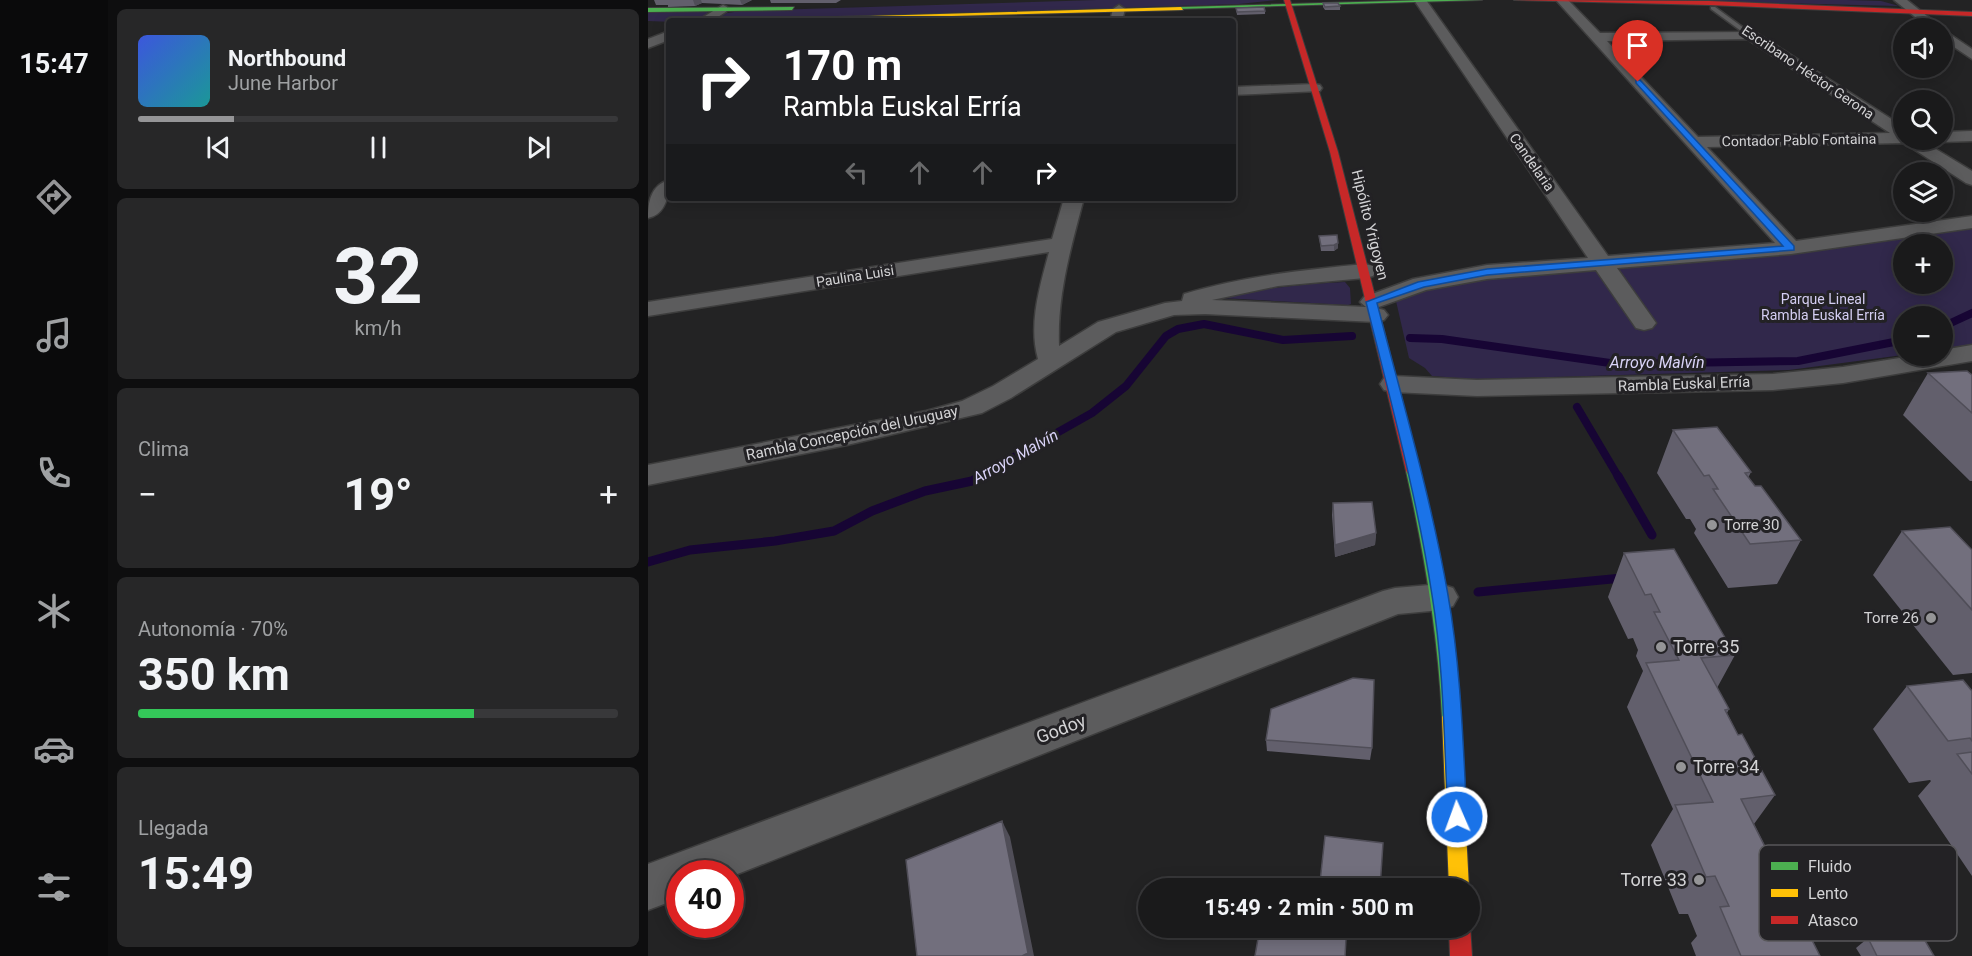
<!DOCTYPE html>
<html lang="es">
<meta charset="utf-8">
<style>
:root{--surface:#1a1a1b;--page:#272728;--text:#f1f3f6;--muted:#9fa1a3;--line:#38383a;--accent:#959597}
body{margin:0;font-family:Roboto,sans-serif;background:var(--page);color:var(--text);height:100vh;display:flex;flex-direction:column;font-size:22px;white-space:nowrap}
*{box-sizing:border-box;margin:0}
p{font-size:20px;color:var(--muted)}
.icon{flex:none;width:33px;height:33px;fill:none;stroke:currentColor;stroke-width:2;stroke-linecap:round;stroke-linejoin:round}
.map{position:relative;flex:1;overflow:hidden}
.details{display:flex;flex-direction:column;gap:9px;padding:9px;background:#0e0e0f;width:540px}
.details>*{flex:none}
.banner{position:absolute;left:18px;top:18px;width:570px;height:183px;border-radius:6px;box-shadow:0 3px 15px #0003,0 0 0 2px var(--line);background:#202124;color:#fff;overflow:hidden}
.buttons{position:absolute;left:1245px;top:18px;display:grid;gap:12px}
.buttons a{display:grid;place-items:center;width:60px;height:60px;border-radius:50%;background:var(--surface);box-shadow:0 3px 15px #0003,0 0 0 2px var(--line);font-size:30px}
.speed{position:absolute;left:18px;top:860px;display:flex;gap:12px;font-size:30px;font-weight:700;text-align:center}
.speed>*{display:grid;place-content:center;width:78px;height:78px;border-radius:50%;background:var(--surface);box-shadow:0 3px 15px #0003,0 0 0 2px var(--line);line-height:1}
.speed .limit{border:9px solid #d22;background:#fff;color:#111}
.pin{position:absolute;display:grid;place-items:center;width:51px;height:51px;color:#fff;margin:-62px -26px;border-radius:50% 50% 50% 0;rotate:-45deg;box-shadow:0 0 6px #0007}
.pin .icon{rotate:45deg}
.me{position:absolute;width:66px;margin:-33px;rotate:358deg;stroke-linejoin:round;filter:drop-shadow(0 0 4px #0008)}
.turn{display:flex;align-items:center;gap:21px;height:126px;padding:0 18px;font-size:27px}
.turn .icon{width:78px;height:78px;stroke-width:2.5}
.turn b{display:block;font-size:42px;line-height:51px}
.lanes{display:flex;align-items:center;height:57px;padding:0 18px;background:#0003;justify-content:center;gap:30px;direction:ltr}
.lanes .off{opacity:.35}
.big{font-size:45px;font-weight:700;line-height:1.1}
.details .card{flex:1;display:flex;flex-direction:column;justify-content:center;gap:9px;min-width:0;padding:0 21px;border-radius:9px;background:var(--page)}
.details .dial{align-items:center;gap:0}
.dial b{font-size:78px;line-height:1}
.song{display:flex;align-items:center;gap:18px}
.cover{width:72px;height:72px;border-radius:9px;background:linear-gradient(135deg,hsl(230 70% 55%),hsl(180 70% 35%))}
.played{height:6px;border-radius:3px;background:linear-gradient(90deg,var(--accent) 20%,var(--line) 20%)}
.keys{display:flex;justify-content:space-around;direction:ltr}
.heat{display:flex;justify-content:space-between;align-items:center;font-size:33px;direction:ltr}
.charge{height:9px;border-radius:4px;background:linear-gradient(90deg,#34c759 70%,var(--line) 0)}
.trip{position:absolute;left:490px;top:878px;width:342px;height:60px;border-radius:30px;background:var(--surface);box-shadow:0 3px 15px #0003,0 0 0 2px var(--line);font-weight:700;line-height:60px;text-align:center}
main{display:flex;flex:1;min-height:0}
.dock{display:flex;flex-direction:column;width:108px;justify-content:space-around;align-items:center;background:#0a0a0b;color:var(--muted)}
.dock .icon{width:42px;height:42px}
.dock .active{color:var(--accent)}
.dock b{font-size:27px;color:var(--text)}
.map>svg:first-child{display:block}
.green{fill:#31284b;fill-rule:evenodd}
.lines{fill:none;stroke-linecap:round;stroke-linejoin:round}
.stream-far1{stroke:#170534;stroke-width:8}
.stream{stroke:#170534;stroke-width:9}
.lane-casing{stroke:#3d3d3d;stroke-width:3}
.street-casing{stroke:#3d3d3d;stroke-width:3}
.fast-casing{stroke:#3d3d3d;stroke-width:2}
.slow-casing{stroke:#3d3d3d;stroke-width:2}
.jam-casing{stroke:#3d3d3d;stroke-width:2}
.lane{fill:#5c5c5d;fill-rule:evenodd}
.street{fill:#5c5c5d;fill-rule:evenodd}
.fast{fill:#4caf50;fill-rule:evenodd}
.slow{fill:#ffc107;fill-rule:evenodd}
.jam{fill:#c62828;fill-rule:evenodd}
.wall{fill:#625f6c}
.shaded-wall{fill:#504e58}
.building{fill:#726f7d;stroke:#504e58;stroke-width:1.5}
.route{fill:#1a73e8;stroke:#114b97;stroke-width:1.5}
.poi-dot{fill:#959597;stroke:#232225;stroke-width:2}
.labels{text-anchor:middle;stroke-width:6;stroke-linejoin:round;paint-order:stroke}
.far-street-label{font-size:14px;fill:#d3d3d5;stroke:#232225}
.far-park-label{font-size:14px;fill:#d4cef2;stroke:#232225}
.street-label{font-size:15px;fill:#d3d3d5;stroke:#232225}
.poi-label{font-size:15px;fill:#d3d3d5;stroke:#232225;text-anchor:start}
.water-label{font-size:16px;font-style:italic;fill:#dad4f8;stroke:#232225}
.near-poi-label{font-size:18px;fill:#d3d3d5;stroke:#232225;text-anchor:start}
.near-street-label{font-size:18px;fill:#d3d3d5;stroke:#232225}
.key{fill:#232225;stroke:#58575a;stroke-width:1.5}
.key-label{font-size:16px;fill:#d3d3d5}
</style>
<main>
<nav class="dock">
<b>15:47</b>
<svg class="icon active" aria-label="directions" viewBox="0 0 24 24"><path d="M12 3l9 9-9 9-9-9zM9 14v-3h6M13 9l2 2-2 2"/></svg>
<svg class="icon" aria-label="music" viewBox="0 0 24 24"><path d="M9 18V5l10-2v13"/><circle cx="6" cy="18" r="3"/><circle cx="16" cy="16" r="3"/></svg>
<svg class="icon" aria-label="phone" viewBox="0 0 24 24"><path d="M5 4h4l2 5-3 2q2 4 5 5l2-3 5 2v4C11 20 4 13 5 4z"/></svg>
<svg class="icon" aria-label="climate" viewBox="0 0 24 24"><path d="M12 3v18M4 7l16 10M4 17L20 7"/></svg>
<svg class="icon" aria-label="car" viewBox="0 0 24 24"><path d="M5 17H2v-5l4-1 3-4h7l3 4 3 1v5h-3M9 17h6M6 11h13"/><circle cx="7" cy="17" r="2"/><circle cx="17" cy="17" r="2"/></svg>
<svg class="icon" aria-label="filters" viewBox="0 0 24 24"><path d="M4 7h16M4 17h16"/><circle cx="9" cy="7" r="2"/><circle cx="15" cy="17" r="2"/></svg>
</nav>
<section class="details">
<div class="card">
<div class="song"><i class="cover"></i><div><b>Northbound</b><p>June Harbor</p></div></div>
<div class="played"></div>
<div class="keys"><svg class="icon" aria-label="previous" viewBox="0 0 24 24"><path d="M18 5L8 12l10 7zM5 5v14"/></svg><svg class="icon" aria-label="pause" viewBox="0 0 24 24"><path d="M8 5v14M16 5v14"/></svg><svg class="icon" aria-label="next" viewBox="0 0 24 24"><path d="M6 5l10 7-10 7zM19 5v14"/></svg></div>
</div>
<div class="card dial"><b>32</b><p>km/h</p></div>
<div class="card"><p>Clima</p>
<div class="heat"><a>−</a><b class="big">19°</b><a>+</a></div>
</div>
<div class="card"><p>Autonomía · 70%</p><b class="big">350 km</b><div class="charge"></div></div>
<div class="card"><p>Llegada</p><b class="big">15:49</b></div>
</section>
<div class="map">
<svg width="1324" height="956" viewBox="0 0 1324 956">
<rect width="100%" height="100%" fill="#232324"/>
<path class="green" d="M449,0H629L591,4L76,20L67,18L79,13L93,11Z
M1016,0H1199L1233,1L1251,6Z
M0,12H59L61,13C46,26 18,21 0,21Z
M1324,226V345L1295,349L1294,316H1256L1255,355L1141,370L906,377L825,379L784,376L777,368L761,358L748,301L764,293L787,286L872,274L1133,254ZM1256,244H1294V284H1256Z
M697,282L702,288L703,304L700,305L573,298L583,293L663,284Z"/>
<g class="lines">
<path class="stream-far1" d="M1294,327L1324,313
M762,338L794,339L969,364L1150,361L1256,340
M929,407L971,478
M329,478L444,413L478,386L518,336L530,329L556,324L635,340L704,336"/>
<path class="stream" d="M970,476L1004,535
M0,562L42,550L127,541L186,531L224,511L277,491L324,481L332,476
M830,592L974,578"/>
<g class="lane-casing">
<path id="lane" d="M1063,7H1067L1104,34V36H1100L1063,9Z"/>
</g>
<g class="street-casing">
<path id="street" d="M766,0H778L960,256L1127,243L908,0H920L952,33L1107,32L1256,127V140H1273L1324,171V185L1318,183L1256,143L1059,147L1148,241L1324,216V228L1143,254L969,268L1008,323L1004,328L996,330L988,328L948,270L839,279L778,290L728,308L736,310L740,315L736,320L728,322L557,314L526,315L468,332L363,398L334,413L199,445L0,485V465L278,411L314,401L345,386L390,359C380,324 392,286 401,252L0,316V302L404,239L416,198H436C423,247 409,295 411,346L450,322L517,303L534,301L536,294C595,276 655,270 717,264L725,266L728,271L725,276L717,278L630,286L564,300L718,307L712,302L716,297L765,279L839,265L940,258ZM1099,39L1242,133L1050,137L959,41Z
M1246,0H1259L1294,28H1281Z
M75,5L79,7V11L64,21H49Z
M471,5L477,9L474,21H462L465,9Z
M1294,29L1324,49V59L1294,39Z
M21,31V40L0,48V39Z
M667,84L672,85L674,88L672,91L585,95V87Z
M1324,131V141L1294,142L1287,140H1294V132Z
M21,180C21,196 18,214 0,218C0,202 3,185 21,180Z
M1324,345V361L1195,383L1125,390L829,396L745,392L736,390L732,384L736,378L745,376L829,380L1125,374L1195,367L1264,356H1294V350Z
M793,584L805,588L810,597L805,606L793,610L750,614L82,877V873H32V898L0,910V864L735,591L747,588Z"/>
</g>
<g class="fast-casing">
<path id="fast" d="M780,0H834L530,9L533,7Z
M146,7L144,10L0,12V8Z
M765,467L772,471C791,552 807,633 812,717L809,722L803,725L797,722L794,717C790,634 776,552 758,471Z"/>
</g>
<g class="slow-casing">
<path id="slow" d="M533,7L535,10L115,21L118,19Z
M803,709L809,712L812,717L821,888H801L794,717L797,712Z"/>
</g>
<g class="jam-casing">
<path id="jam" d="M636,0H642L690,152L772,471L770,474H760L758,471L682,152Z
M866,0L1061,1L1324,12V16L1061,5Z
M822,925L824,956H802L801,927Z"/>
</g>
<use href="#lane" class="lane"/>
<use href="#street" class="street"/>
<use href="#fast" class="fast"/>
<use href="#slow" class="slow"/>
<use href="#jam" class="jam"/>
</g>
<path class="wall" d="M6,0H104L94,5L54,3L47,6L20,7V5H8Z
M122,0H193L188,3H123Z
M675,3L692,6V10H677L675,7Z
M588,8L617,11V14L589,15Z
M671,236L690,248L686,251H673Z
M1280,373L1324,375V481H1322L1255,415Z
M1025,430L1103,472L1100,478L1107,486L1153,540L1129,584L1080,588L1046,533L1048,529L1042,519H1038L1009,473Z
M685,503L728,533L727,545L687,557L684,515Z
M1254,531L1324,550V673L1305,675L1225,575Z
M976,553L1087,655L1069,688L1081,709L1079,713L1090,735L1127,795L1106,824L1172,956H1048L1043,943L1049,936L1040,914H1031L1003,845L1025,809L979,707L995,671L988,656L990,650L985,638L980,639L960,597Z
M1259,686L1324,691V876L1270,796L1283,781L1282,780L1261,783L1225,729Z
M618,740L724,748L722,760L619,751Z
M672,882L732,888H672Z
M1220,938L1286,956H1213L1208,948Z"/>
<path class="shaded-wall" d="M45,0H53L54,3L47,6Z
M92,0H104L94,5Z
M690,243V248L686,251V245Z
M728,533L727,545L687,557V545Z
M354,821L362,837L386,956H374Z"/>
<path class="building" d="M675,3H690L692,6L677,7Z
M616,7L617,11L589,12L588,8Z
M689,235L690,243L686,245L673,246L671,236Z
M1319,371L1324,375V413L1280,373Z
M1069,427L1103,472L1097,473L1107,486H1113L1153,540L1102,544L1065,489H1070L1061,475L1056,476L1025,430Z
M724,502L728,533L687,545L685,503Z
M1302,527L1324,550V610L1254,531Z
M1026,549L1087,655L1053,658L1081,709L1077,710L1090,735L1094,734L1127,795L1093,799L1172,956H1093L1072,907L1081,906L1067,876L1058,877L1027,805L1065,802L998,663L1031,660L1006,612H1012L1003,594L997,595L976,553Z
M705,678L726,680L724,748L618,740L623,709Z
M1315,680L1324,691V741L1322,738L1300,741L1259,686Z
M1324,752V774L1309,754Z
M354,821L380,953L374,956H269L258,860Z
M677,836L735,843L732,888H720L672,882Z
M612,927L698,939L697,956H607Z
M1272,932L1286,956H1229L1220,938Z"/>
<path class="route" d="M988,80H992L1146,246V250L839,275L776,287L729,303C754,400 783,497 800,595C813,668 815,743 819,817L816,824L809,827L802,824L800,817C796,743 796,668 784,595C769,496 742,399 718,302L770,282L839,269L1135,246L988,83Z"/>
<g class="poi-dot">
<circle cx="1064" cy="525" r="6"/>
<circle cx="1283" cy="618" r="6"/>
<circle cx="1013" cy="647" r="6"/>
<circle cx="1033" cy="767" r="6"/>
<circle cx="1051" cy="880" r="6"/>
</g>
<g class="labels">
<g class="far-street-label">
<text transform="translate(1160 72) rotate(34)" y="5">Escribano Héctor Gerona</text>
<text transform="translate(1151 140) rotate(-1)" y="5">Contador Pablo Fontaina</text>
<text transform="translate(884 162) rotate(55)" y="5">Candelaria</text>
<text transform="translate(207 276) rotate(-9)" y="5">Paulina Luisi</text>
</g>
<g class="far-park-label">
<text x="1175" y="304">Parque Lineal<tspan x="1175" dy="16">Rambla Euskal Erría</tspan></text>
</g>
<g class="street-label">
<text transform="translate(722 225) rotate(76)" y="5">Hipólito Yrigoyen</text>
<text transform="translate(1036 384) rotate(-2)" y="5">Rambla Euskal Erría</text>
<text transform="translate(204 433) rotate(-12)" y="5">Rambla Concepción del Uruguay</text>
</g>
<g class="poi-label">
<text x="1076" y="530">Torre 30</text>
<text x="1271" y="623" text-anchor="end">Torre 26</text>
</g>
<g class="water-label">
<text x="1009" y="368">Arroyo Malvín</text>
<text transform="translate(367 456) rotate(-29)" y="6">Arroyo Malvín</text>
</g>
<g class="near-poi-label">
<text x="1025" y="653">Torre 35</text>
<text x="1045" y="773">Torre 34</text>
<text x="1039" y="886" text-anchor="end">Torre 33</text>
</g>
<g class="near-street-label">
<text transform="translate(413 729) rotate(-21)" y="6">Godoy</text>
</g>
</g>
<rect x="1111" y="845" width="198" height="96" rx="9" class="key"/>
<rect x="1123" y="862" width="27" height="8" fill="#4caf50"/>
<rect x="1123" y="889" width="27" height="8" fill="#ffc107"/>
<rect x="1123" y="916" width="27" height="8" fill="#c62828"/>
<g class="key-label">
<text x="1160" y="872">Fluido</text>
<text x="1160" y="899">Lento</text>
<text x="1160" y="926">Atasco</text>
</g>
</svg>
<div class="buttons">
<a><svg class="icon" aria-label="sound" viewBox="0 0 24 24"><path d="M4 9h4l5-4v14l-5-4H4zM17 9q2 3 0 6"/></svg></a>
<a><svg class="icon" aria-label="search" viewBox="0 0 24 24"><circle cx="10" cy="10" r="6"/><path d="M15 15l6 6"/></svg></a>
<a><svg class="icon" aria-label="layers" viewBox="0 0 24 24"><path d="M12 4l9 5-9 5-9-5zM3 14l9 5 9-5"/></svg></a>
<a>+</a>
<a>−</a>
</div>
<div class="speed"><div class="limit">40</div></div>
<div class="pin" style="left:990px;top:82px;background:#d93025"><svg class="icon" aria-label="arrive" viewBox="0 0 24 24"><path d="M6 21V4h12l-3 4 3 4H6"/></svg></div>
<svg class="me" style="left:809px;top:817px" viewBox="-20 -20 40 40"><circle r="17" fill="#1a73e8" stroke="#fff" stroke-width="3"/><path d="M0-11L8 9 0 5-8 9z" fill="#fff"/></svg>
<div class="trip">15:49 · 2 min · 500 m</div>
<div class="banner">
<div class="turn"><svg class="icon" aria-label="right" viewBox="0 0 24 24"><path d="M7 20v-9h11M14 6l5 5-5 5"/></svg><div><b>170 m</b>Rambla Euskal Erría</div></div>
<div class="lanes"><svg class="icon off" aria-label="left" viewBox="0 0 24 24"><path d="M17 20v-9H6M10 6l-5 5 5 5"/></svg><svg class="icon off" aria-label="ahead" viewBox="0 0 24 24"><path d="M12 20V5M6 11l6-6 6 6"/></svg><svg class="icon off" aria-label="ahead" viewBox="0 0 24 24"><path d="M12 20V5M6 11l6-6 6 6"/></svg><svg class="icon" aria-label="right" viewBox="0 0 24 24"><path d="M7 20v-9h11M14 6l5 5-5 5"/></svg></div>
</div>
</div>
</main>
